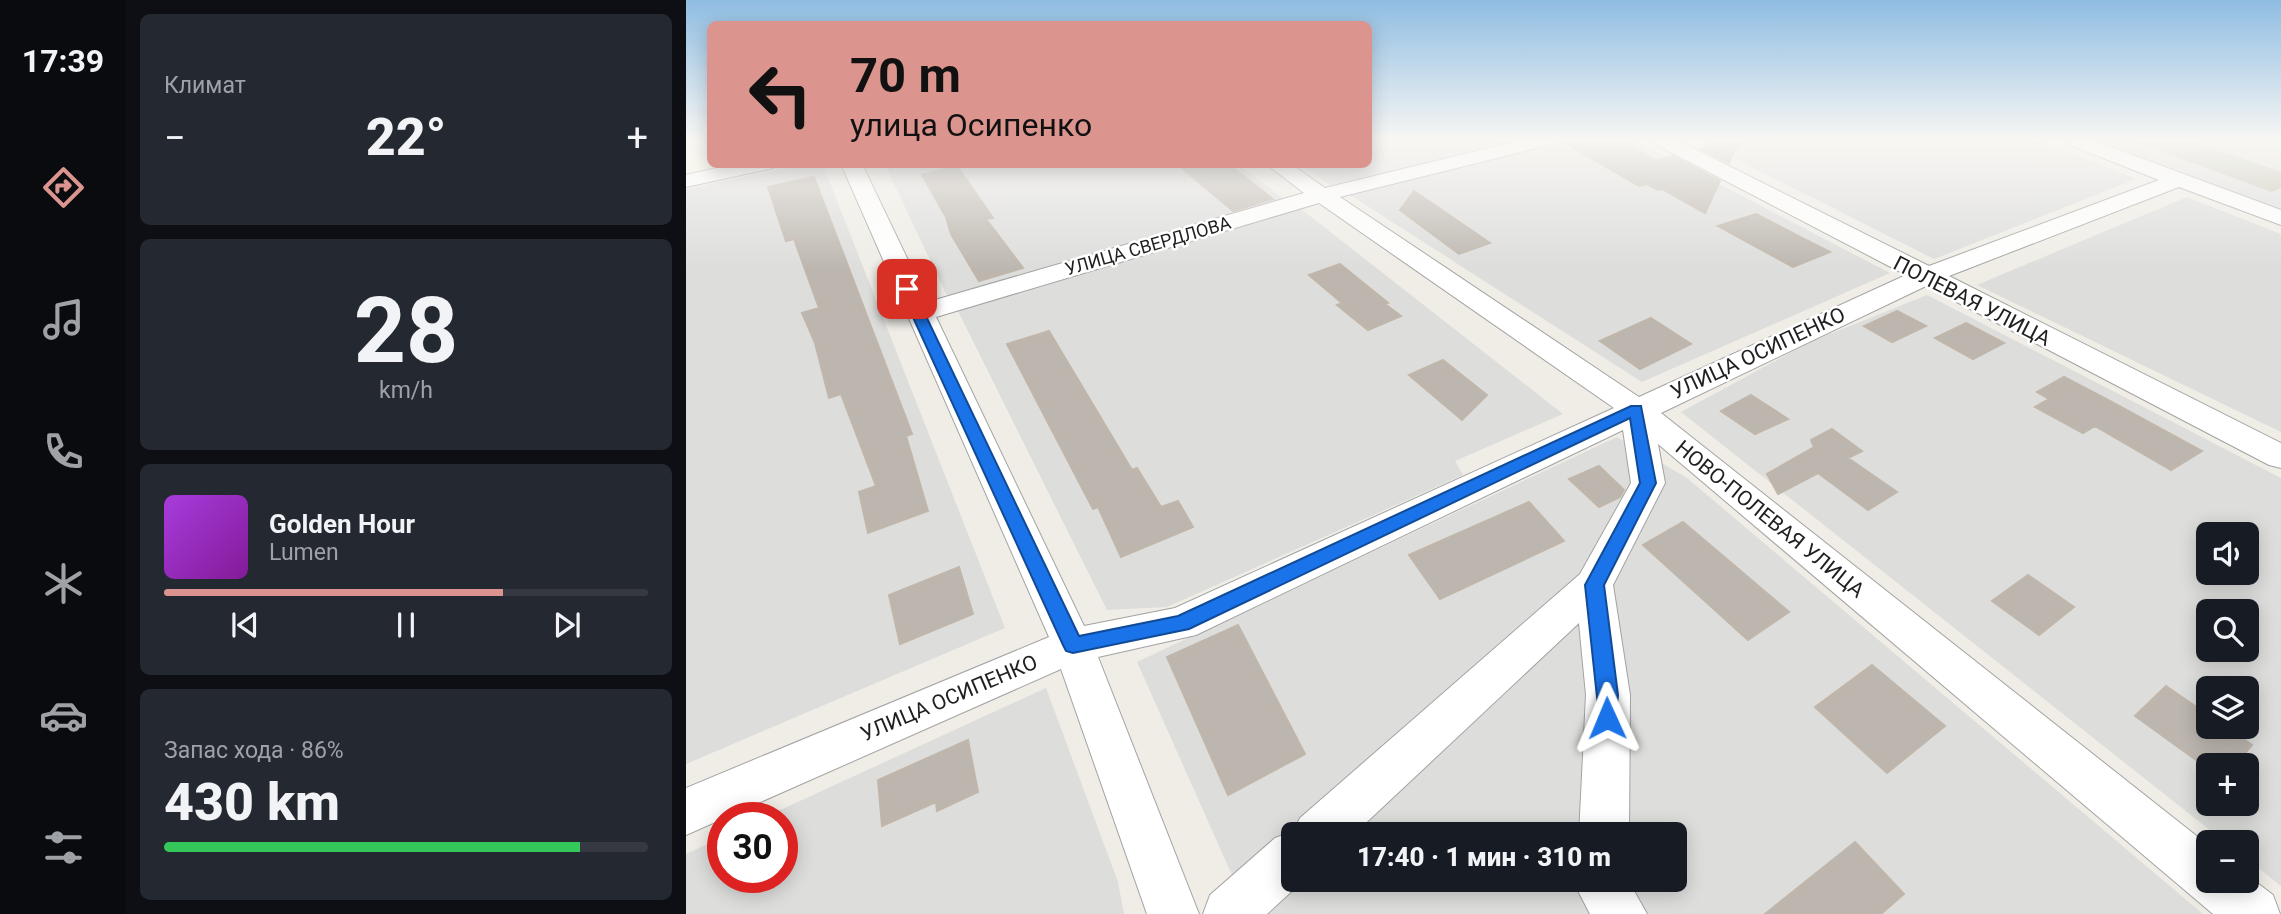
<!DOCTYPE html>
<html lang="ru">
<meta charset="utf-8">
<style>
:root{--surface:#171b24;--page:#242831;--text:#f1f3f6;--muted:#9ea1a6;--line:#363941;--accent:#db958e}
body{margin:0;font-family:Roboto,sans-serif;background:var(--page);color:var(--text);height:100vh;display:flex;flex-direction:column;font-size:26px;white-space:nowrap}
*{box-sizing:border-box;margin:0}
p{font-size:23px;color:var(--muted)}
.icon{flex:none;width:38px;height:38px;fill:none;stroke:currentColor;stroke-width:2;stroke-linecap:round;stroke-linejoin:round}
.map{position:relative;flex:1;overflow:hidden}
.drawer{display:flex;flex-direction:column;gap:14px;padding:14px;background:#0d0f14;width:560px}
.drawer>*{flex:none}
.guide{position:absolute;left:21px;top:21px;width:665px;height:147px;border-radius:10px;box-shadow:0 4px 18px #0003;background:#db958e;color:#111;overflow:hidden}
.tools{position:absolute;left:1510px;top:522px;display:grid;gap:14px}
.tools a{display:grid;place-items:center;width:63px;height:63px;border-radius:10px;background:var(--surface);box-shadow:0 4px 18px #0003;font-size:35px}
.speed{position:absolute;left:21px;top:802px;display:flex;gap:14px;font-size:35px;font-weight:700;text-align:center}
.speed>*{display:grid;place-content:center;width:91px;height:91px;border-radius:50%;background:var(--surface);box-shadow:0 4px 18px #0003;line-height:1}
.speed .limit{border:10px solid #d22;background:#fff;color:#111}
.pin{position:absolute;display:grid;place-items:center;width:60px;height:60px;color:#fff;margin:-30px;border-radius:14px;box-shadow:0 4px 10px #0006}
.me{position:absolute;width:77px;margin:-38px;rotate:359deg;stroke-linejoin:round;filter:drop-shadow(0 0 5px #0008)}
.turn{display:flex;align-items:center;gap:24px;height:147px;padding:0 28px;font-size:32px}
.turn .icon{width:91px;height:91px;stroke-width:2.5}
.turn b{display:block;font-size:49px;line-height:60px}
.big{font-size:52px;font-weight:800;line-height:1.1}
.drawer .card{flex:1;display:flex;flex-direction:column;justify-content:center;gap:10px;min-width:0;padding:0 24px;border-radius:10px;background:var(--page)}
.drawer .dial{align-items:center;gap:0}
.dial b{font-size:91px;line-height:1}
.song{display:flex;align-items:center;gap:21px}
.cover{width:84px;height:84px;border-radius:10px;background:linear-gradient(135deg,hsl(280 70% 55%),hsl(290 70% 35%))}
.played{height:7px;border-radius:4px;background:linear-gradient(90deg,var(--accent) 70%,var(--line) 70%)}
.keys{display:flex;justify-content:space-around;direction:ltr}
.heat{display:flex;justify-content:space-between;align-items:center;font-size:38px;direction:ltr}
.charge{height:10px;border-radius:5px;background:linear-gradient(90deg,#34c759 86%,var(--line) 0)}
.trip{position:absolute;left:595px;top:822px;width:406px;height:70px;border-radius:10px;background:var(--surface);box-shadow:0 4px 18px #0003;font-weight:800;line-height:70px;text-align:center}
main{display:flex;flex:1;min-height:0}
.dock{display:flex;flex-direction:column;width:126px;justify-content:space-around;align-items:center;background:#090b0e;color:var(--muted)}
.dock .icon{width:49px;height:49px}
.dock .active{color:var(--accent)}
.dock b{font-size:32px;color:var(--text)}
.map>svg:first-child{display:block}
.residential{fill:#dddddc;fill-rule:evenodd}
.education{fill:#fafde2}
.construction{fill:#c2c3b2}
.building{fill:#bcb6af;stroke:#c0b6aa;stroke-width:2}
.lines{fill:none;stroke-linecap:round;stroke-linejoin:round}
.minor-casing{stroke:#a3a3a3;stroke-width:2}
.minor{fill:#fff;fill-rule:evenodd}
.route{fill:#1a73e8;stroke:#114b97;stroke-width:2}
.labels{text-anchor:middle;stroke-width:5;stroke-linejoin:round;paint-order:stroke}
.far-street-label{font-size:18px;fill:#1f1f1f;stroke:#fff}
.street-label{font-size:21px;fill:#1f1f1f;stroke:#fff}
</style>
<main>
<nav class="dock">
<b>17:39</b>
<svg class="icon active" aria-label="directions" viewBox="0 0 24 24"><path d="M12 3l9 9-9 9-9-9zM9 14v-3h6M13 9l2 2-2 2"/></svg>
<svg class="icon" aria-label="music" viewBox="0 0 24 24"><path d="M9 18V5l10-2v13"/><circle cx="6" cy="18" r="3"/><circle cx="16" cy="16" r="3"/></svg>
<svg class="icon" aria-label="phone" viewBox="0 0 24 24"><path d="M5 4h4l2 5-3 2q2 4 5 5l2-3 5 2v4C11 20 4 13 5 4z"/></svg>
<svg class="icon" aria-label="climate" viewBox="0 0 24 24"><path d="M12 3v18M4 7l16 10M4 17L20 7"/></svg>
<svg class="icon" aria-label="car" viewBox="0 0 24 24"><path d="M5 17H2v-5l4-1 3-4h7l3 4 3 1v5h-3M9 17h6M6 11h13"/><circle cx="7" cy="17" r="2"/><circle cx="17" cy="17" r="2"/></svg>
<svg class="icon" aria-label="filters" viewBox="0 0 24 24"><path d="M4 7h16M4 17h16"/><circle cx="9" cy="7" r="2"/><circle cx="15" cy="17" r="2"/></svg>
</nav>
<section class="drawer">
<div class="card"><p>Климат</p>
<div class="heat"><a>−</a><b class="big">22°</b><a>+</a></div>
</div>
<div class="card dial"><b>28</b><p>km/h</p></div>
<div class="card">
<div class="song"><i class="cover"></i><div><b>Golden Hour</b><p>Lumen</p></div></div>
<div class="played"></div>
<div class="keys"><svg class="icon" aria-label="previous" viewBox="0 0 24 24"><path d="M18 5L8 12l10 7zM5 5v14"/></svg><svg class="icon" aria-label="pause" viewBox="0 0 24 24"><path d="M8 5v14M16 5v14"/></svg><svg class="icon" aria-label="next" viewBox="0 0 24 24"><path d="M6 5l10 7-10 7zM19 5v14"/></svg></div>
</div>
<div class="card"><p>Запас хода · 86%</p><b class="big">430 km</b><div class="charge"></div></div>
</section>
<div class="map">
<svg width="1595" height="914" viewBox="0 0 1595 914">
<rect width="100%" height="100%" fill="#efede6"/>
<path class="residential" d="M683,141H832L645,186L615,165L682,164Z
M883,141H950L1204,273L956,382L664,195Z
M1014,141H1354L1450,179L1248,259Z
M1414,141H1595V209Z
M118,165H137L319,628L0,764V189Z
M199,165H553L599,200L262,298Z
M1501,197L1595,234V432L1291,285Z
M615,209L877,414L769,461L777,475L481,607L421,610L272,311Z
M1241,295L1595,478V886L1561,859V842H1539L995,412L1124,342ZM1522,534H1561V572H1522ZM1522,611H1561V649H1522ZM1522,688H1561V726H1522ZM1522,765H1561V803H1522Z
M931,437L1001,478L1517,914H555L550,884L451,662ZM607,835H989V880H607Z
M360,688L432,882L438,914H0V854L37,837V877H96V817H79Z"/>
<path class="education" d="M0,141H24V164L42,165L0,173Z"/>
<path class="construction" d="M1455,141H1506L1595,172V188L1586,192L1450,142Z"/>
<path class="building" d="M876,141H937L971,161L987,156L1034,181L1019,213L976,189L972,190L961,184L953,186Z
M1043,141H1053L1043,163L1014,149Z
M491,164H542L587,199L547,211Z
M271,166L307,218L300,219L337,268L293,281L265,234L260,217L236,175Z
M128,177L226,434L220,436L242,511L182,533L173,492L190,486L155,394L143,398L129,343L116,313L133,308L108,239L100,241L82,187Z
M728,191L804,243L773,254L714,210Z
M1070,214L1118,239L1144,252L1107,267L1032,226Z
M654,264L702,303L699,304L715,316L682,330L651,305L656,303L623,275Z
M1211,311L1240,326L1206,342L1178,326Z
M965,318L1005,344L954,369L914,341Z
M1280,323L1318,343L1287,359L1249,338Z
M363,331L446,470L451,468L475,507L492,501L507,527L435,557L412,507L407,509L321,344Z
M757,360L801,395L776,420L723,375Z
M1378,377L1422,400L1516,451L1485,470L1409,426L1397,433L1349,407L1363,399L1351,392Z
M1065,395L1102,419L1069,434L1035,411Z
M1146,429L1176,451L1162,458L1211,492L1182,510L1132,473L1092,494L1081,474L1128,447L1125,440Z
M913,466L938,490L934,497L913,507L883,479Z
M843,502L878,541L754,599L723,555Z
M997,522L1103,612L1062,640L957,545Z
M273,567L287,614L214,644L203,595Z
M1342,575L1388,607L1353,635L1306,601Z
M552,625L619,754L542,795L481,657Z
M1186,665L1259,726L1201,773L1129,707Z
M1480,686L1522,715V726H1539L1566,745L1549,765H1517L1449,716Z
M282,740L292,792L251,811L250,802L196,826L192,780Z
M1169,842L1218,894L1195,914H1079Z"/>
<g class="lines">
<g class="minor-casing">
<path id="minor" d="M832,141H866L863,145L654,197L953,397L1220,275L971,145L968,141H993L1243,266L1473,180L1384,145L1381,141H1409L1595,210V225L1493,187L1263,276L1595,443V468L1583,465L1240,286L975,413L1522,845V880H1561V875L1587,895L1594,914H1527L972,444L979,483L927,585L944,695L943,835H893L900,695L893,623L667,835H607V880H618L581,914H517L524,895L589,838L608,831L614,818L894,574L945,483L937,430L510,635L412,657L513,914H461L375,669L0,835V788L363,637L155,164H176L242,302L618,193L580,164H605L639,188ZM633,203L928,408L489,608L398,626L250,317Z
M48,164H90L87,168L0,187V175Z
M890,880H942L961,914H904L890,887Z"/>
</g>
<use href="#minor" class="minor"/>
</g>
<linearGradient id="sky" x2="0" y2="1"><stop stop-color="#8fbde2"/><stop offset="0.52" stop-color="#f8f7f4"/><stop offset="1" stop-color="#f8f7f4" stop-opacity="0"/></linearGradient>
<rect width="1595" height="269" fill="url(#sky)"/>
<path class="route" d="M221,285L227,289L393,636L492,616L945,406H955L970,483L918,585L932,695L929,725L921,727L914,725L899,585L954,483L944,418L503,629L387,653L380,651L377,645L214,289Z"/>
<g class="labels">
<g class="far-street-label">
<text transform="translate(462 246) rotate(-16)" y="6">УЛИЦА СВЕРДЛОВА</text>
</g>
<g class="street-label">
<text transform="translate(1286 301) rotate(27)" y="7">ПОЛЕВАЯ УЛИЦА</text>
<text transform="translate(1072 353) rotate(-25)" y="7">УЛИЦА ОСИПЕНКО</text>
<text transform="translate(1084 519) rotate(39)" y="7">НОВО-ПОЛЕВАЯ УЛИЦА</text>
<text transform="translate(263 698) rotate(-23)" y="7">УЛИЦА ОСИПЕНКО</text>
</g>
</g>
</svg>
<div class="tools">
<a><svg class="icon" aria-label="sound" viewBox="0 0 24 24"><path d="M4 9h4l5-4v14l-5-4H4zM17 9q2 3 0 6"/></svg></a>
<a><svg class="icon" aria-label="search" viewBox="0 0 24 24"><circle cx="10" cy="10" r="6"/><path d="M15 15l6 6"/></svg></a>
<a><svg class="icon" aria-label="layers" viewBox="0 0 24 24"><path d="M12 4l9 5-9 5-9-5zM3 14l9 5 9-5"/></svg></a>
<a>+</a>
<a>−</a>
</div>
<div class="speed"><div class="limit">30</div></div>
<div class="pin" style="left:221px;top:289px;background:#d93025"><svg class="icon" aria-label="arrive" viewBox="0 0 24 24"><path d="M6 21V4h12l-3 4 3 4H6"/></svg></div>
<svg class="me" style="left:921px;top:718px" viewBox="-20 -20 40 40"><path d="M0-17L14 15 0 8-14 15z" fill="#1a73e8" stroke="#fff" stroke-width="4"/></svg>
<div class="trip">17:40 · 1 мин · 310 m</div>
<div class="guide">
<div class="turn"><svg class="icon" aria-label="left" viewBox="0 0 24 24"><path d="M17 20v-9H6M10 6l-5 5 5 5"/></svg><div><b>70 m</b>улица Осипенко</div></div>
</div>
</div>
</main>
